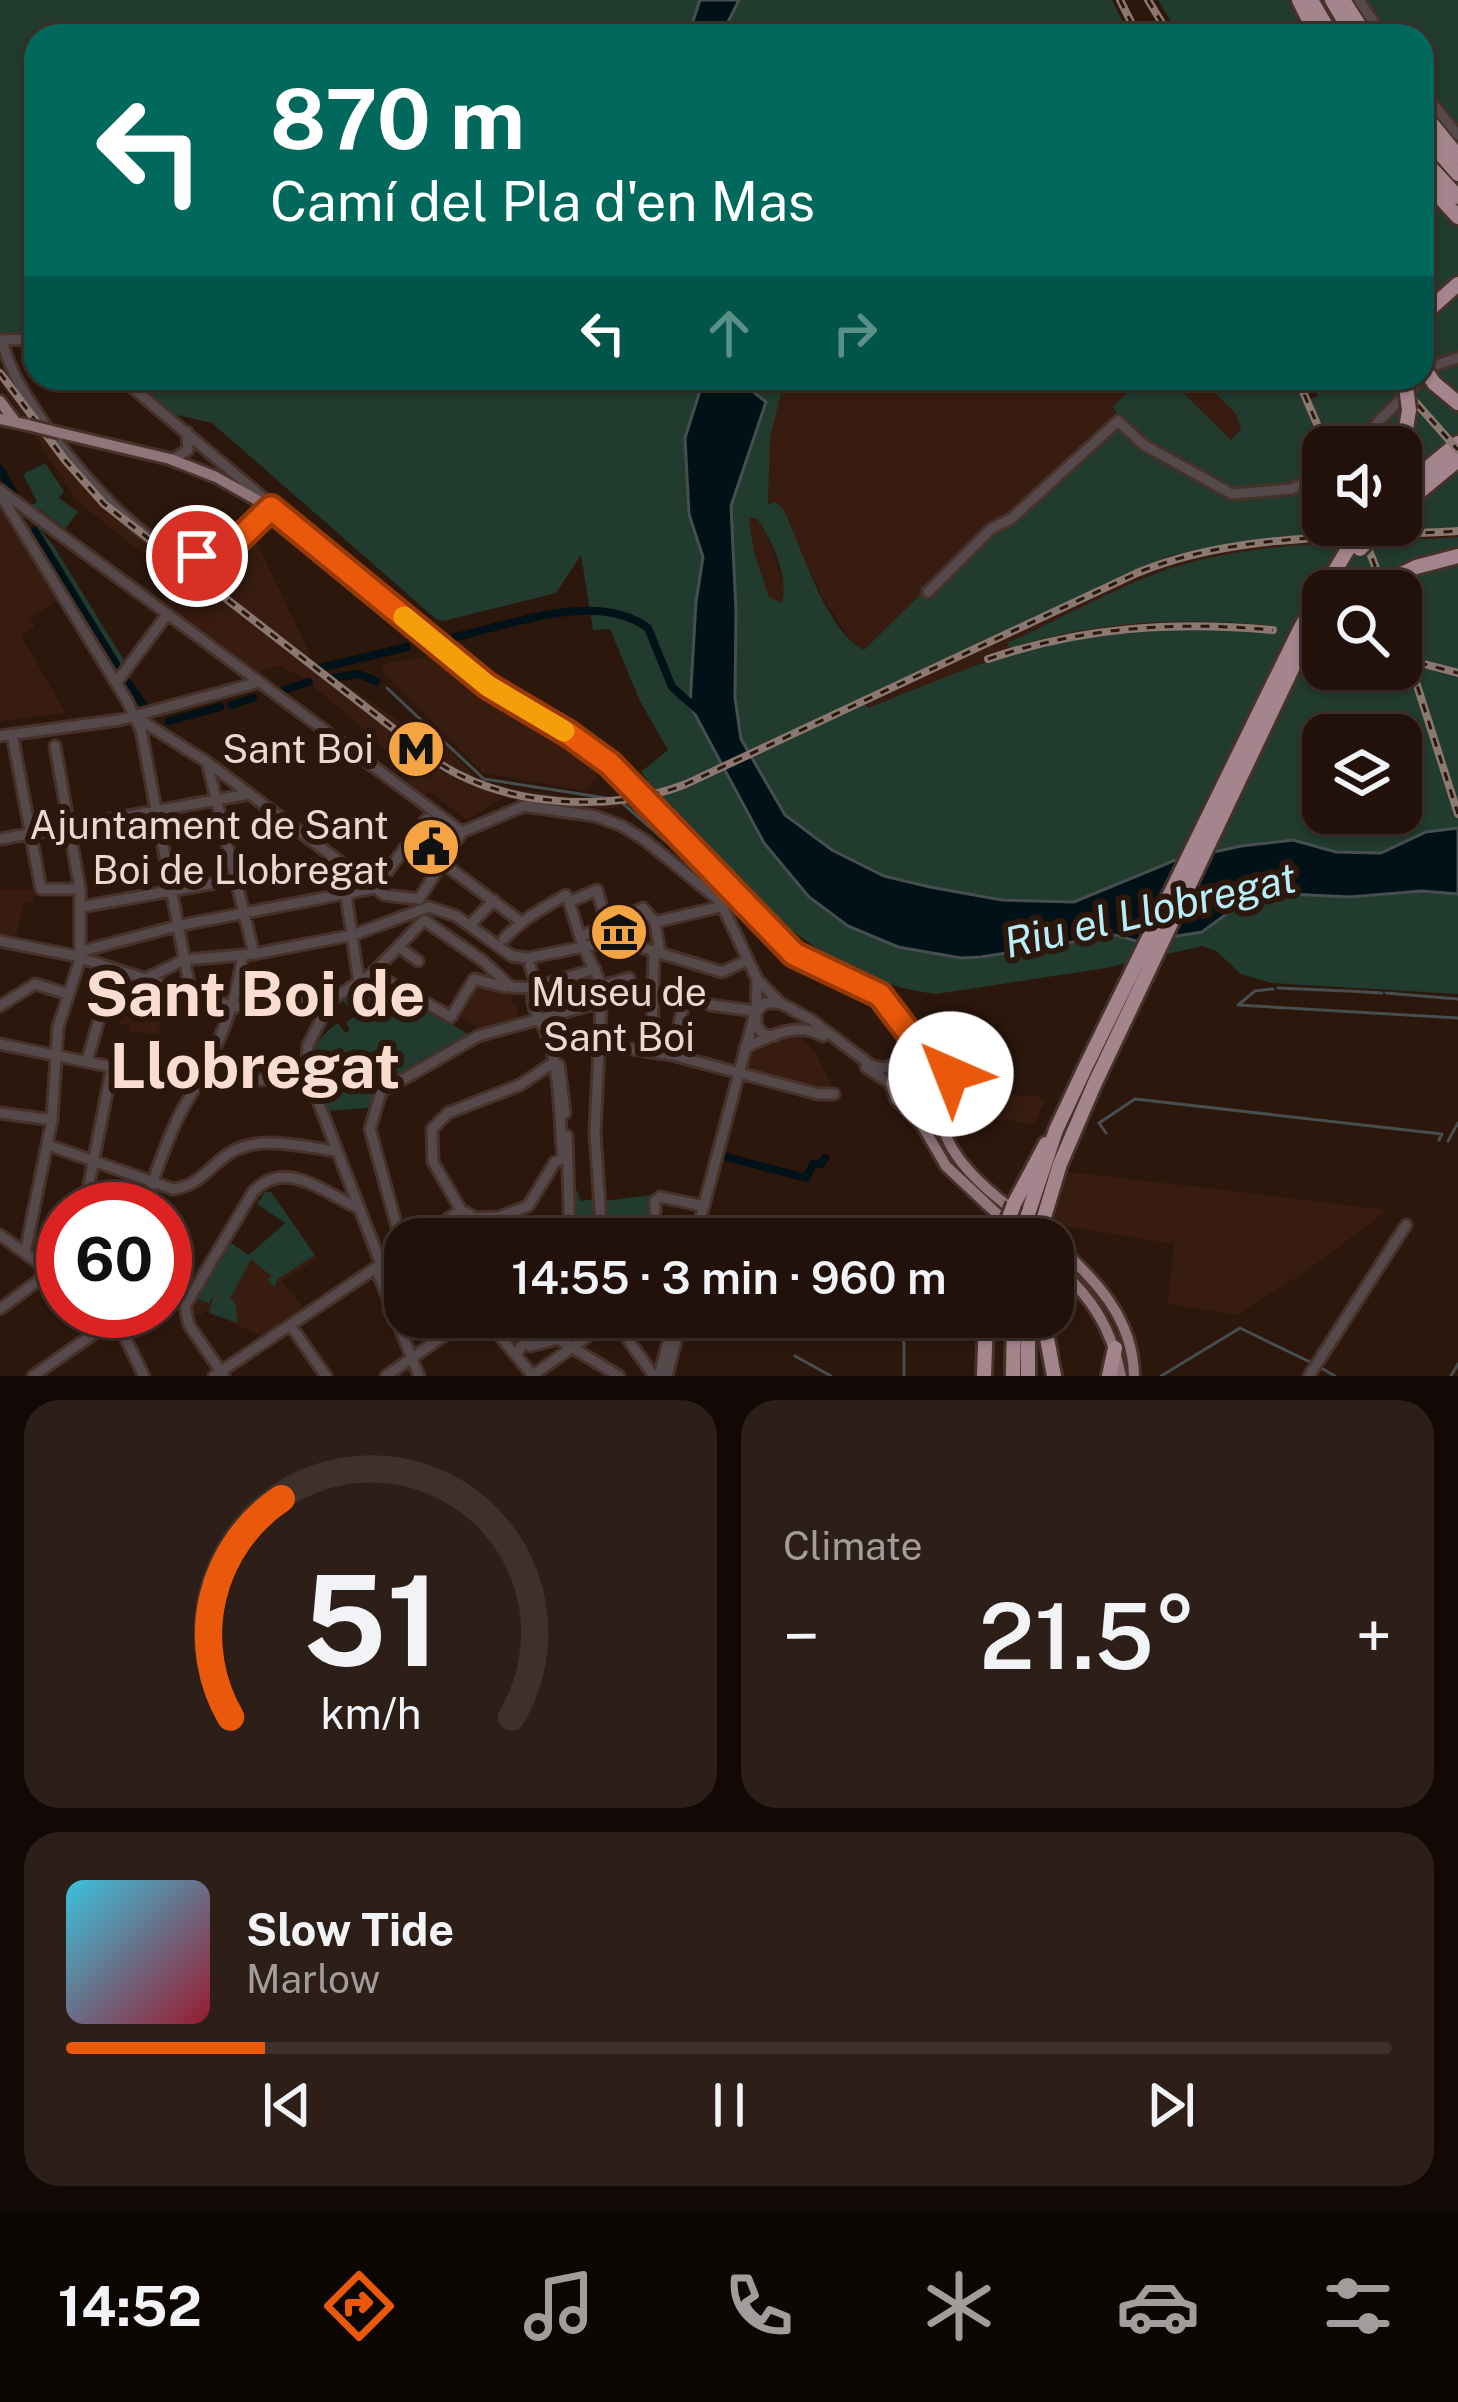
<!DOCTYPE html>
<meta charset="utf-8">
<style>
:root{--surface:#21110a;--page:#2d1f18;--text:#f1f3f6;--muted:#a29d9c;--line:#3e312b;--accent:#ea580c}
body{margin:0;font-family:"Public Sans",sans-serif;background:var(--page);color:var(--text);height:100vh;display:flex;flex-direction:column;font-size:45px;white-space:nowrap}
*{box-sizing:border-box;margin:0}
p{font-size:39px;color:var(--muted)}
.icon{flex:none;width:66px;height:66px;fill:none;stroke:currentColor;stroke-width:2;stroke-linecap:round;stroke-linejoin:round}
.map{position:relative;height:1376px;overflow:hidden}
.drawer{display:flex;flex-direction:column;gap:24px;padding:24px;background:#120906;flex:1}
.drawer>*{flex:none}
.hud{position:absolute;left:24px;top:24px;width:1410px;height:366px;border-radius:36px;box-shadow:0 3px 9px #0004,0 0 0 3px var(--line);background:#00695c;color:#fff;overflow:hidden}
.controls{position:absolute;left:1302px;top:426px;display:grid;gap:24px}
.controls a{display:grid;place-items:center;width:120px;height:120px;border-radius:24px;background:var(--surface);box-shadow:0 3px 9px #0004,0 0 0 3px var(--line);font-size:60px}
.speed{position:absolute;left:36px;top:1182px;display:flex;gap:24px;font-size:60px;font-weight:700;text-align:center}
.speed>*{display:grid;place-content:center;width:156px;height:156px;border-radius:50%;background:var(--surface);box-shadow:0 3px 9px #0004,0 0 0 3px var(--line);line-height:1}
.speed .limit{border:18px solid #d22;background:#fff;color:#111}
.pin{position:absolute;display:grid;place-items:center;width:102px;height:102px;color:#fff;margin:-51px;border:6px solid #fff;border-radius:50%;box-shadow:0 3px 12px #0007}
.me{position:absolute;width:132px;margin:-66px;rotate:316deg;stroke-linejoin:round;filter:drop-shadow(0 0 9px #0008)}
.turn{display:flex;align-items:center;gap:42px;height:252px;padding:0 48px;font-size:54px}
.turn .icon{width:156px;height:156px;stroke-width:2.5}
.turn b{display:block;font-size:84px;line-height:102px}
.lanes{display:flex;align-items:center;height:114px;padding:0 48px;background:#0003;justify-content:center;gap:60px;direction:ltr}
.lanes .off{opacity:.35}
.big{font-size:90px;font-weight:600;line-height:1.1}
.drawer .tile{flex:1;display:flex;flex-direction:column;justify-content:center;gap:18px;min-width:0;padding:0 42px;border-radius:36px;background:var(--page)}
.drawer .dial{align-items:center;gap:0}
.dial svg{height:312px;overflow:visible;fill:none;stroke:var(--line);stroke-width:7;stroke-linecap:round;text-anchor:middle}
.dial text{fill:var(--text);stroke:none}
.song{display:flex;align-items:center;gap:36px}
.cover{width:144px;height:144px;border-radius:18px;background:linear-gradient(135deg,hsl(190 70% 55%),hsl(350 70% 35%))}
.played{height:12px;border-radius:6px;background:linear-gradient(90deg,var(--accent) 15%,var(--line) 15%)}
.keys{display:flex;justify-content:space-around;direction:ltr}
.heat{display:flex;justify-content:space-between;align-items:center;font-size:66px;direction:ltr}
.drawer .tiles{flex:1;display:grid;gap:24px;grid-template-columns:1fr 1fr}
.tile:last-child{grid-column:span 2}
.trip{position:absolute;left:384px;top:1218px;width:690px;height:120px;border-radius:36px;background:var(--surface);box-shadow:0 3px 9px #0004,0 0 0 3px var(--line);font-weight:600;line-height:120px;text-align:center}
.tabs{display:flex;height:192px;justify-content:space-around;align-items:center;background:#0d0704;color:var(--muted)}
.tabs .icon{width:84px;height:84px}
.tabs .on{color:var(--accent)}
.tabs b{font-size:54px;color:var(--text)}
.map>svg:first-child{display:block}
.built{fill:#371c0f}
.green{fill:#213b2e;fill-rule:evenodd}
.water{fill:#001217;stroke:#464e4f;stroke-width:3}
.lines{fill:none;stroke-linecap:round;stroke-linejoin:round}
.stream{stroke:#464e4f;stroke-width:3}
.canal{stroke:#001217;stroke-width:8}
.minor-tunnel{stroke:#48342b;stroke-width:9;stroke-dasharray:9 4.5;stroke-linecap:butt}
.minor-casing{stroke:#463229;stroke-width:15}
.major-casing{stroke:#463229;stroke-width:16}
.highway-casing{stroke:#463229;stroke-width:20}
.minor{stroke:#56494c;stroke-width:9}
.major{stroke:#8f747a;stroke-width:10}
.highway{stroke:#a5858d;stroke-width:14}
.rail-casing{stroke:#8b7971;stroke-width:8}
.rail{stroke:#2c170d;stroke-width:3;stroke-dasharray:9;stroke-linecap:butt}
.major-bridge-casing{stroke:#463229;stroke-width:16;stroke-linecap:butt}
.highway-bridge-casing{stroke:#463229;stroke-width:20;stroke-linecap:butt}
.major-bridge{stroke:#8f747a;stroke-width:10}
.highway-bridge{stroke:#a5858d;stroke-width:14}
.route-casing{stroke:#983908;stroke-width:30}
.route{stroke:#ea580c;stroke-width:21}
.slow{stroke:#f59e0b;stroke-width:21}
.labels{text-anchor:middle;stroke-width:12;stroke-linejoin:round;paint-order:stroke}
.poi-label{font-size:39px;fill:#e8d9d2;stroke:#2c170d;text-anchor:end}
.water-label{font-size:42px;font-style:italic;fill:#b8edfa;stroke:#2c170d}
.town-label{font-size:63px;font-weight:bold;fill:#fbddcf;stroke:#2c170d}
</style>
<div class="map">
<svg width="1458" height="1376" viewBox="0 0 1458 1376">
<rect width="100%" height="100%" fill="#2c170d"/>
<path class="built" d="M0,366L51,437L155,541L188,564L254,537L310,654L306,657L406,726L412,719L429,728L479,781L499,787L606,801L647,796L673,787L688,790L647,804L605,809L503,798L467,820L429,791L425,795L408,782L411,777L367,731L304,679L279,665L259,672L165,602L178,582L77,501L0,383Z
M785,378H1126L1133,387L1116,408L1108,429L930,585L921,587L920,596L864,650L851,641L825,601L801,554L791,525L768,505L770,438Z
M1168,378H1200L1236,414L1241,430L1231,440Z
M0,505L58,601L30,617L35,627L21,636L66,713L0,721Z
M749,517L757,519L766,532L784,584L786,595L781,603L769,597L754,552Z
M1458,529V537L1277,549L1136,582L1007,643L1011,648L1054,634L1119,623L1171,620L1276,627L1275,633L1173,628L1110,632L1017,652L867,708L862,699L1169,556L1230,543Z
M440,654L489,694L603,768L587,791L483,773L380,669L388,663Z
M0,889H37L33,902L24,903L15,940L0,937Z
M476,981L514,991L511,1004L518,1006L515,1025L485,1032L457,1015Z
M139,982L169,992L166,1004L143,1000L137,1018L161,1022L158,1034L130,1032L131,1027L118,1023L128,1002L108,994L109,991L133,997Z
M799,1035L815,1052L831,1084L829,1088L823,1091L744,1074L750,1054Z
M999,1093L1035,1097L1036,1094L1045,1102L1034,1124L996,1119Z
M1068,1172L1165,1183L1388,1210L1312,1267L1238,1315L1168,1304L1174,1244L1053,1224Z
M290,1220L317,1259L282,1281L305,1309L264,1337L204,1310L201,1316L190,1312L194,1298L209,1303L218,1261L231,1243L249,1255Z"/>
<path class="green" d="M0,0H700L688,36H36V334L15,336L0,332Z
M739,0H1112L1130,36H721Z
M1158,0H1458V529L1230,543L1169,556L862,699L868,708C917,689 966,667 1016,652C1101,628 1187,626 1275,632V626C1184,617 1098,620 1010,648L1007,643C1068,616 1128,579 1192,562C1277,540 1371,543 1458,537V670L1401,656V591H1323V669H1401V662L1458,677V828L1415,836L1381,853L1336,852L1293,840L1241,846L1173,861L1075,902L1003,900L931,887L884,876L832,850L785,815L741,739L735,698L736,611L731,506L766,403L747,386L746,378H785L770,438L768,504L776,502L783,509C803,548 824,629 864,650L919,596L921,586L930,585C987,529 1048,481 1108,429L1104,424L1116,413L1113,406L1133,387L1126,378H1168L1231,440L1241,430L1236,414L1200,378H1291L1303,402L1318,396L1310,378H1422V36H1180ZM1323,447H1401V525H1323ZM749,517L757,519C771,537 791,582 781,603L769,597L754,552ZM1323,735H1401V813H1323Z
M129,378H704L685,438L689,514L703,557L696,602L690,705L764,843L1068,943L1115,934L1140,942L1202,932L1240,904L1270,893L1349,897L1422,891L1458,894V994L1271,983L1241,974L1216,951L1202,946L1106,968L936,994C814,981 712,863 641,772L668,750L640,701L610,629L593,630L581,555L556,593L443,621L436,619L212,423L169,413Z
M45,463L64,491L59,498L78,512L65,529L41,510L35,513L30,506L37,502L23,474Z
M38,527L53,545L125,662L118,671L114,670L35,543L30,533Z
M373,976L468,1034V1039L377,1088L368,1108L326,1111C313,1075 300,1048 338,1023L345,1033L350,1030L346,1022L354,1017L342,998Z
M900 1083a22 22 0 1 1 44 0a22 22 0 1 1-44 0Z
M578,1191L580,1201L598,1199L600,1239H572L570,1192Z
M265,1192H271L315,1255L278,1279L274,1287L268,1280L271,1276L251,1259L230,1299L235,1302L238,1323L209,1313L214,1293L209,1303L194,1298L231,1243L249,1255L285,1223L257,1204Z
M651,1195L653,1239H606L605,1201Z"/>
<path class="water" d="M700,0H739L721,36H688Z
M704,378H746L747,387L766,402L731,506L736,611L735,698L741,739L785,815L832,850L884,876L930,887L1002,900L1074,902L1173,861L1241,846L1293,840L1336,852L1381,853L1426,832L1458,828V894L1422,891L1349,897L1270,893L1240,904L1202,932L1140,942L1115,935L981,957L961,958L898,947L848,926L809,897L764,843L690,705L696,602L703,557L689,514L685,438Z"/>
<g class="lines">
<path class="stream" d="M387,688L484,779L619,800L678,852
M1278,988L1347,991
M1273,989L1255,991L1238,1005L1458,1018
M1349,991L1382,993
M1386,993L1458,999
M1106,1133L1099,1123L1135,1099L1442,1134L1439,1140
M1448,1141L1458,1123
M874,1237V1239
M897,1317L904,1343V1376
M795,1356L831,1376
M1321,1368L1335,1376
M1161,1376L1240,1328L1310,1362
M1451,1376L1458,1364"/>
<path class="canal" d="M0,469L15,496
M35,531L119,669
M455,637C512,625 596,590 648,628L672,687L698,710
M320,668L407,647
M334,678L358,674L376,681
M128,683L143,704
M284,690L309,682
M231,705L253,698
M169,721L220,707
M723,1156L806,1178L813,1164H821L825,1158"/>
<path class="minor-tunnel" d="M405,848L425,821"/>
<g class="minor-casing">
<path id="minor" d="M1359,0L1383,36
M1422,90L1458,135
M0,340L36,339
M3,340C7,393 139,559 194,556C229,555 245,526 271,508
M1426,374L1436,365L1458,358
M121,378L274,507
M1353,447L1422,378
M173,459L188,450L187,432
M0,490L462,832
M0,494L126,699L141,730L191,994
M928,592L991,529L1011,519L1118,421L1144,445L1232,494L1292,489L1323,473
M116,683L166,616
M134,716L207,762L375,888L385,895L419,899
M12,734L41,889H80
M0,736L119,720L256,683
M207,762L254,954
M425,821L427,819
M462,832L524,806L595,816L622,826L646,841L720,901L757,979L780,1003L810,1019L872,1066L883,1068L899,1063
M0,839L249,794
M444,864L520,921
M375,888L405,848
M346,895L359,983
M419,899L462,832
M569,902L583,946L602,986L595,1132L602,1239
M569,902L597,890L607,926
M81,907L337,861
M424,920L483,961L511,987L533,988L595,969
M655,922L660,954
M470,925L494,900
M580,937L643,908L655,922L724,906
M504,939C522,919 543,908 566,895L569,902
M0,941L71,955L234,1007L331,1000L373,973L424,920
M399,947L418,961
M79,952L177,926L375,888
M530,966L533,975
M373,973L451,1017L474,979L505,987
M145,979L184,960L254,954L353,935L429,907L456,916L512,956L528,958L617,940L722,972L748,960
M757,981L756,1025L764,1035L774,1036
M602,986L629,978
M533,988C530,1008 539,1016 546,1033C561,1070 559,1119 563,1159L555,1162L528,1206L499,1217L476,1218L461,1210L433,1162L432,1129L448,1113L520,1085L553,1063
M653,993L685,998L672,1055
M324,1001L327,1008L308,1045L306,1070L381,1264
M710,1005L755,1011
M0,1006L35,984L68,994
M0,1044L112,1067L84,1209
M745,1048C770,1036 798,1021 823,1036
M633,1049L672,1055L818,1094H834
M652,1050L654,952
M87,1061L113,971
M559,1065L565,1113
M866,1067L891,1084
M199,1084L309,1077
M0,1113L52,1120
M567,1136L570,1239
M48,1145L173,1189C200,1186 209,1166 230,1153C260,1134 303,1147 336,1151
M143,1209C155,1177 165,1142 181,1112C209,1063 237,1012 242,956
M655,1212V1201L660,1197L704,1206
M0,1235L63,1281
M419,1239L461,1210
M695,1239L755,1013L765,1003H780
M403,1249L370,1129L381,1092L478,1036L598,1003
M25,1253L52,1120L58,1027L80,960V889L55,746
M376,1268L419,1376
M0,1309L50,1272
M104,1311L118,1323L144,1376
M484,1317L533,1376
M612,1317L654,1376
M291,1326L326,1376
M530,1346L558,1339L619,1376
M516,1354L543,1317
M33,1376L114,1320
M214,1376L404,1249
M224,1376L189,1325L185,1306L253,1192C286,1157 324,1193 358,1208
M386,1376L471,1317
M532,1376L615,1317
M659,1376L675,1317
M667,1376L682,1317
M1309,1376L1406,1225"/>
</g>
<g class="major-casing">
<path id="major" d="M0,401L14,420
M0,419L28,425
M60,433L170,459L216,477L271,508L488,685L611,764L794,954L880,995L925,1053L945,1065C960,1093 942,1117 911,1112
M925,1053L908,1057L896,1067L891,1084L896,1099L922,1125L946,1166L1024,1239
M940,1107C940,1165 1010,1206 1051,1239
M1053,1241C1094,1279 1133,1316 1134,1376
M1053,1263C1091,1296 1111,1326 1121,1376"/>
</g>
<g class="highway-casing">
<path id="highway" d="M1299,0L1317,36
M1311,0L1332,36
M1332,0L1353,36
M1343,0L1366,36
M1422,112L1458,156
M1422,133L1458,174
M1422,158L1458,197
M1422,178L1458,217
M1422,328L1431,308L1458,284
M1434,383L1458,403
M1401,461L1409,410
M1401,490L1458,443
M1401,507L1458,460
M1352,532L1358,525
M1366,591L1416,567L1458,556
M1014,1204L1046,1144
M1028,1214L1056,1130L1085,1068L1301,627L1348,549
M1042,1224L1060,1164L1094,1085L1318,614
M1028,1317V1376
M1043,1317L1054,1376
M984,1376L986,1317
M1013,1376L1014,1317
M1109,1376L1115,1348"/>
</g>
<use href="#minor" class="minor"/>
<use href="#major" class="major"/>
<use href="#highway" class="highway"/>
<g class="rail-casing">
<path id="rail" d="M1120,0L1138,36
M1148,0L1170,36
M0,373L65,460L104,504L434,760C502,807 611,814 686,784L1137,573C1234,532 1353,538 1458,531
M1297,378L1327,447
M1394,378L1458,450
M1359,525L1385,591
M1401,635L1458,814
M1322,638H1323
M1401,658L1458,673
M988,659C1083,627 1174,621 1273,630"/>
</g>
<use href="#rail" class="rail"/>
<g class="major-bridge-casing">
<path id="major-bridge" d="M28,425L60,433"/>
</g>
<g class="highway-bridge-casing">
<path id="highway-bridge" d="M1423,367L1434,383
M1405,378L1409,410
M1348,549L1364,530
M1360,549L1375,533
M1002,1237L1014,1204
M1023,1239L1028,1214
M1039,1239L1042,1224"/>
</g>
<use href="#major-bridge" class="major-bridge"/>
<use href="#highway-bridge" class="highway-bridge"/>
</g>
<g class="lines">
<g class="route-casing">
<path id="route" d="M197,556L239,539L271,508L488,686L569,734L610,764L794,954L880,995L925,1054L941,1060L951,1074"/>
</g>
<use href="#route" class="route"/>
<path class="slow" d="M404,617L488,686L564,731"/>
</g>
<defs>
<g id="metro-disc" transform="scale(3)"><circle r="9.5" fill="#f4a443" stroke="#2c170d"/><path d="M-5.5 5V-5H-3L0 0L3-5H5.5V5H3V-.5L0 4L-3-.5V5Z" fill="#111"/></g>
<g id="civic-disc" transform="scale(3)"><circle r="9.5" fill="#f4a443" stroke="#2c170d"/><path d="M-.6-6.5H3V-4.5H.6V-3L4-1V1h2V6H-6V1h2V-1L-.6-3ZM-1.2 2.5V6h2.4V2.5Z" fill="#111"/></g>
<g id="museum-disc" transform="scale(3)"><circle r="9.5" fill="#f4a443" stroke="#2c170d"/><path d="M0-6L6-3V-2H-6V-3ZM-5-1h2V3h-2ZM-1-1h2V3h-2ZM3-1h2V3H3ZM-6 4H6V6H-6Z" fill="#111"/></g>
</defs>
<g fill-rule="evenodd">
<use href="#metro-disc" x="416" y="749"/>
<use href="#civic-disc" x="431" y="847"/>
<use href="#museum-disc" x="619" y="932"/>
</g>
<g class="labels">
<g class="poi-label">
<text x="374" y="763">Sant Boi</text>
<text x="389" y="839">Ajuntament de Sant<tspan x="389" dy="45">Boi de Llobregat</tspan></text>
<text x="619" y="1006" text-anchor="middle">Museu de<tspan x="619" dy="45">Sant Boi</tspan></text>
</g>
<g class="water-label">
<text transform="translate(1150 910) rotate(-13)" y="15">Riu el Llobregat</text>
</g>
<g class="town-label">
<text x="255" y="1016">Sant Boi de<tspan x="255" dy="72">Llobregat</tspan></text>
</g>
</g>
</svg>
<div class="controls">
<a><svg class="icon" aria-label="sound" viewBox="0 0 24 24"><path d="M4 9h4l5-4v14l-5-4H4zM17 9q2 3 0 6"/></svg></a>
<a><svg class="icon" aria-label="search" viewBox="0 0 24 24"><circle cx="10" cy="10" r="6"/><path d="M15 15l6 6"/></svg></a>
<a><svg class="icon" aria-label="layers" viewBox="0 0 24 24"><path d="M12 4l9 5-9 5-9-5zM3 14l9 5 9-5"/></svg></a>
</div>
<div class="speed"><div class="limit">60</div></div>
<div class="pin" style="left:197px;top:556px;background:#d93025"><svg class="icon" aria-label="arrive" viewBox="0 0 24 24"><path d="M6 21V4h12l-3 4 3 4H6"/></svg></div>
<svg class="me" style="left:951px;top:1074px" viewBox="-20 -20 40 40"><circle r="19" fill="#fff"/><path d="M0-13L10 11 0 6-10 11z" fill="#ea580c"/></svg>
<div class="trip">14:55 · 3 min · 960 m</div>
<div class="hud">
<div class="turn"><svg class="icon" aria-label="left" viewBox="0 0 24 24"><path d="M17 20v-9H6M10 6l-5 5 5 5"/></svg><div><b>870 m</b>Camí del Pla d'en Mas</div></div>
<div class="lanes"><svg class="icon" aria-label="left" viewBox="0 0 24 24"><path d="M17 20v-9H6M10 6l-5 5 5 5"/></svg><svg class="icon off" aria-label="ahead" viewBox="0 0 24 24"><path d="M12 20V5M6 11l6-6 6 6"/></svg><svg class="icon off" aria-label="right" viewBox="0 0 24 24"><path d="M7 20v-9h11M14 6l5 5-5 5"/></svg></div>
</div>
</div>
<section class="drawer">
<div class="tiles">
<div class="tile dial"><svg viewBox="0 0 100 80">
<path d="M14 69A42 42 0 1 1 86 69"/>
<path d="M14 69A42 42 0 0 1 27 13" stroke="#ea580c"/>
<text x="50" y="56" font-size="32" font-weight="700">51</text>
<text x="50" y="72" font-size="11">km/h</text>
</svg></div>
<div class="tile"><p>Climate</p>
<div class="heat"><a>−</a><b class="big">21.5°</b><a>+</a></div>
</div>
<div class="tile">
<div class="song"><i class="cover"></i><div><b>Slow Tide</b><p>Marlow</p></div></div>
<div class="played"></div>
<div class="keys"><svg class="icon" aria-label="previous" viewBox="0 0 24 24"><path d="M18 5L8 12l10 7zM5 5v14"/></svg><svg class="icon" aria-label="pause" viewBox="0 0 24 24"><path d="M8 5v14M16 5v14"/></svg><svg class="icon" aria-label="next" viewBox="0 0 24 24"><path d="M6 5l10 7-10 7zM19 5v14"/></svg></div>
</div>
</div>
</section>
<nav class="tabs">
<b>14:52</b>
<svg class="icon on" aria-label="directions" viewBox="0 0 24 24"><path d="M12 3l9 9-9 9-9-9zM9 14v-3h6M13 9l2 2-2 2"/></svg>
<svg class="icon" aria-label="music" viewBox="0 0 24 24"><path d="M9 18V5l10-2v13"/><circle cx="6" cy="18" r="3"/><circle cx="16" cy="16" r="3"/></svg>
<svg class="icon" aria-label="phone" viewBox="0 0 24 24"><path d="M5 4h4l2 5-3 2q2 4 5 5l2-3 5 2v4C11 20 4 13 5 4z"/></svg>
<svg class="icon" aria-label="climate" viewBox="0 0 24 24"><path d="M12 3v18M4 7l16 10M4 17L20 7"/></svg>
<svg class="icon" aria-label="car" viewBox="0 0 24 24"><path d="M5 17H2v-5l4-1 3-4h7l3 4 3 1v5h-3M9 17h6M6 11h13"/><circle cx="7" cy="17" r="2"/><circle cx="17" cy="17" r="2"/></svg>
<svg class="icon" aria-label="filters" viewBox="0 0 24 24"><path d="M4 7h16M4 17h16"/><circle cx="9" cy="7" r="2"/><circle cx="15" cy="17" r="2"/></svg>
</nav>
